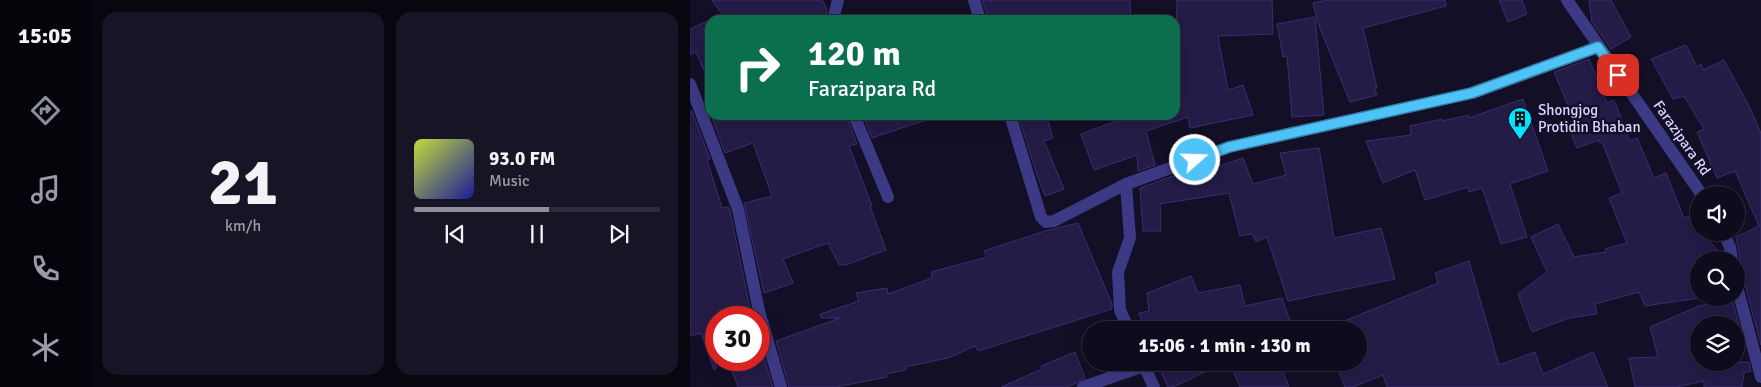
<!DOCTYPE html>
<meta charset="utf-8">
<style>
:root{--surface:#0e0b1c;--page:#171425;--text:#f1f3f6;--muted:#9b9ba3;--line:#2e2b3b;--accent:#8c9099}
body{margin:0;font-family:Signika,sans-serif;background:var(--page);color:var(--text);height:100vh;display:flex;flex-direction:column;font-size:19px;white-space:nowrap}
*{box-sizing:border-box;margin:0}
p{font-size:16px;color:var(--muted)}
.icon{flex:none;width:28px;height:28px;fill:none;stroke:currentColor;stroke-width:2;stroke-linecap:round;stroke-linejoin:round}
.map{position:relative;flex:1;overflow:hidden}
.sheet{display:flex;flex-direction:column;gap:12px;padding:12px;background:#08060f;width:600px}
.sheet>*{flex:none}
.hud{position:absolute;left:15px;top:15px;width:475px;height:105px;border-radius:15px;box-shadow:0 5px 20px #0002,0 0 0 1px var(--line);background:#0b6e4f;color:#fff;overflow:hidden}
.fabs{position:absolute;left:1000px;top:186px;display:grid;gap:10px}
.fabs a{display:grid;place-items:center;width:55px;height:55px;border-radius:50%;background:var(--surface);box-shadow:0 5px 20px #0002,0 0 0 1px var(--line);font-size:25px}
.speed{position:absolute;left:15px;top:306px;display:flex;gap:10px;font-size:25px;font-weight:700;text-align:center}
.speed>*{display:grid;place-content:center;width:65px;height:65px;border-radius:50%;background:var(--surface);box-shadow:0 5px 20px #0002,0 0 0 1px var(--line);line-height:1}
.speed .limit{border:8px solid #d22;background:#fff;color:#111}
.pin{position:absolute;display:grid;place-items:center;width:42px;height:42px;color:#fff;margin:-21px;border-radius:10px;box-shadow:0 2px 8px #0006}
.me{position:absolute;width:55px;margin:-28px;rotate:70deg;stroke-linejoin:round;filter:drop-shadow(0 0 4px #0008)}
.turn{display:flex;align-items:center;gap:18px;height:105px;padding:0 20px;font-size:22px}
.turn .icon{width:65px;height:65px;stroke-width:2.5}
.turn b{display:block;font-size:35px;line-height:42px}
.sheet .tile{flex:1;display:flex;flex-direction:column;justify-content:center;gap:8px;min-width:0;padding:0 18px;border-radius:15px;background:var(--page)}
.sheet .dial{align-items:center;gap:0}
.dial b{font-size:65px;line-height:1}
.song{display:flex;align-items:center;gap:15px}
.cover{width:60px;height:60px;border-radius:8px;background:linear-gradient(135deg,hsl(70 70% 55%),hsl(240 70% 35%))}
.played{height:5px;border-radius:2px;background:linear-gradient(90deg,var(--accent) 55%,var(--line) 55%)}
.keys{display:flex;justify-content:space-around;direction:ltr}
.sheet .tiles{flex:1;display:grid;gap:12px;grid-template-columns:repeat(2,1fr)}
.trip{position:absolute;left:392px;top:321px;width:285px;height:50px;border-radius:25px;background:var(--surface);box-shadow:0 5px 20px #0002,0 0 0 1px var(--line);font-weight:700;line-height:50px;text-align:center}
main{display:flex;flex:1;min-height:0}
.dock{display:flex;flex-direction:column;width:90px;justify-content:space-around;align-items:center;background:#06040b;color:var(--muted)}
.dock .icon{width:35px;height:35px}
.dock .active{color:var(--accent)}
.dock b{font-size:22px;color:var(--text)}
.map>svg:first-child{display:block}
.building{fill:#241b47;stroke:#3b2d73}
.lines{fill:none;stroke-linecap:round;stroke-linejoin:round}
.street{stroke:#3d3a85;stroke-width:12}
.route-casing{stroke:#337fa1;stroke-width:12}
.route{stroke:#4fc3f7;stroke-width:9}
.labels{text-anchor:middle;stroke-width:5;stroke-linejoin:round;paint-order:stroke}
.poi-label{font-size:15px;fill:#d9d4ff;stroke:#130f26;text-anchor:start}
.street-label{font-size:15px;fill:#d9d4ff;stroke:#130f26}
</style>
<main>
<nav class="dock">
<b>15:05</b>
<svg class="icon active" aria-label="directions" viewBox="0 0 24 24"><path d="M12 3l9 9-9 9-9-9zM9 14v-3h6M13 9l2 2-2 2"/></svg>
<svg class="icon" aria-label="music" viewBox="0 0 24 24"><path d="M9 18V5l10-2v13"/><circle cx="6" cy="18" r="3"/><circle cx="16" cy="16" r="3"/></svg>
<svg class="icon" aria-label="phone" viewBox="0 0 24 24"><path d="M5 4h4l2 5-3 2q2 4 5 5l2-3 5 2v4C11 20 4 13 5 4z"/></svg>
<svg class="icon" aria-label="climate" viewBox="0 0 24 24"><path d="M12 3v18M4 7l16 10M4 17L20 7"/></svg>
</nav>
<section class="sheet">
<div class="tiles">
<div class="tile dial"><b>21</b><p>km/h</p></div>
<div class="tile">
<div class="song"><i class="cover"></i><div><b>93.0 FM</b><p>Music</p></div></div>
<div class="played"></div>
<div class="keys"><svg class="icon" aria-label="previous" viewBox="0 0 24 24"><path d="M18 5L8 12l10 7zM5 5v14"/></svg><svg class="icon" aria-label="pause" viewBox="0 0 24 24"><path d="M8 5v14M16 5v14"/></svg><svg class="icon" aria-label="next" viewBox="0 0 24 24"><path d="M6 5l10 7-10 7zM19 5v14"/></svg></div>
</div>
</div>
</section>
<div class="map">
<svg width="1071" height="387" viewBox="0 0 1071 387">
<rect width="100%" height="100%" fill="#130f26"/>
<path class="building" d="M22,0H132L137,9L135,20H36Z
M292,0H440L441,20H299Z
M487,0H582L583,34L528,36L538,90L553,85L563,115L500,128L498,117L456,131L465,165L448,171L447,155L404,170L391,134L443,115H485Z
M637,0H755L756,6L673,28L687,88H684L687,95L660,102L629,26L623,3Z
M809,0H832L837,14L818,22Z
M899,0H921L941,37L921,49L902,22Z
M625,17L634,115L602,117L597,56L593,57L587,24Z
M20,20V84L6,52L0,55V29Z
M996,45L1007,67L1011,64L1013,70L1034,60L1060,108L1071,133V345L1054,281L1051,277L1046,275V267L1050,259L1046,237L1069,226L1045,171L1027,178L1007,132L1014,129L994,96L983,99L961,59Z
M899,59L917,103L924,100L940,141L947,138L964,178L976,173L994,218L1001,216L1009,226V232H1013L1029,253L1009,256V298L955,306L949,292L905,304L907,314L879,318L842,332L828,294L857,272L841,237L868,224L884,257L916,252L915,249L937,243L919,198L932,193L912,142L910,143L909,140L887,148L879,128L886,125L864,72Z
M833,99L858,171L820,184L837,237L811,244L792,188L779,192L778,187L735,200L725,170L693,183L676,141L721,135L720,126L752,119V121L779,115V118Z
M2,111L20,159L17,160L32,208L38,207L40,211L62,318H26V369L24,370L11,333L0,336V112Z
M21,115H156L167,144L159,146L182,206H180L196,250L156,265H149L138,243L93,259L103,283L74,293L54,203L82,196L63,143L35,153Z
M173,115H241L242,118L182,138Z
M328,115H356L363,138L354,141L374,189L355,196L347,175Z
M629,148L644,238L691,228L705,279L598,301L577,237L566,242L562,234L550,236L539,193L470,204L471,231H453L450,188L488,174L536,164L553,158L563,184L596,175L590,153Z
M388,223L422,304V309L288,351L285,346L258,358L215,367L216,370L196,374L197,377L146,387H99L86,341L150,318H131L130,314L169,301L166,293L197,288L198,294L242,278L241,272L297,257L294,251L355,231Z
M779,261L809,365L845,352L853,374L903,352L918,387H697L693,375L663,387H655L645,362H669V330H632L748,283L745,273Z
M501,276L508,293L550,285L555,306L592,298L603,330H447V327L453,324L449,313L459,311L457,293Z
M1042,299L1049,325H1009V362H1059L1061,371L1054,373L1052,387H1014V381L987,387H945L939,358L968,357L960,327L1009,306Z
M71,347L83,387H48L38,360H69V348Z
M385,352L395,378L386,383L377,387H311L352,369L351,366Z
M466,362H536L483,387H478Z
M539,362H589L599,387H550Z"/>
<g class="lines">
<path class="street" d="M284,0L290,20
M877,0L1012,195
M143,20L148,0
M0,84L48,209L69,311L91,387
M164,115L198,197
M320,115L351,217L356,222L364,221L436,184L539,147L782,93L908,47
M436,184L440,238L428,272L430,310L439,330
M1033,232L1040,247L1042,260
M1046,283L1071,377
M454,366L464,387
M393,387L454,366L453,362"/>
</g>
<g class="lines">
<g class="route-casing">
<path id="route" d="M505,160L539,147L782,93L908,47L928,75"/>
</g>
<use href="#route" class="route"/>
</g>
<defs>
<g id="building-pin" transform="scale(1.25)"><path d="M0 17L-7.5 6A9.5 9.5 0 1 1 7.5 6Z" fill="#00e5ff" stroke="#130f26"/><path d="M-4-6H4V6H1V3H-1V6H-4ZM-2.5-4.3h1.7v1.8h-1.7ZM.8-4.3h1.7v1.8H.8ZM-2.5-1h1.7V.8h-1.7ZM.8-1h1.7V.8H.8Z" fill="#111"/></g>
</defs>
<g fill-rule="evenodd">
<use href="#building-pin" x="830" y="119"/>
</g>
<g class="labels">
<g class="poi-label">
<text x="848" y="115">Shongjog<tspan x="848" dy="17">Protidin Bhaban</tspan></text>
</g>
<g class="street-label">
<text transform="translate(992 138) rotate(55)" y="5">Farazipara Rd</text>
</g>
</g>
</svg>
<div class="fabs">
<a><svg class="icon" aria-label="sound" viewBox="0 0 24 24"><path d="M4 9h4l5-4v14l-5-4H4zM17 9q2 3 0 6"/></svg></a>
<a><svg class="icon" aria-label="search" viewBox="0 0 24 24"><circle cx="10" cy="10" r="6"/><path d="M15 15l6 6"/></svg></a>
<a><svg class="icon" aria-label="layers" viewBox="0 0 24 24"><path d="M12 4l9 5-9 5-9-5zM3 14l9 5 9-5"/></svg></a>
</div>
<div class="speed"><div class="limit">30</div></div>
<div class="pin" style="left:928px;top:75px;background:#d93025"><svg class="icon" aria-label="arrive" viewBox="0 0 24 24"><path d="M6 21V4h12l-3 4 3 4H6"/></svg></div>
<svg class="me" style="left:505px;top:160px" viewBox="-20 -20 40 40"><circle r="17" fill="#4fc3f7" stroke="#fff" stroke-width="3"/><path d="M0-11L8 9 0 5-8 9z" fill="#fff"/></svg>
<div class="trip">15:06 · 1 min · 130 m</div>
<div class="hud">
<div class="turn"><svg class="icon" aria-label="right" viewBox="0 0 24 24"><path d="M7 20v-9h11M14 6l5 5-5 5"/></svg><div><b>120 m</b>Farazipara Rd</div></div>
</div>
</div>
</main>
